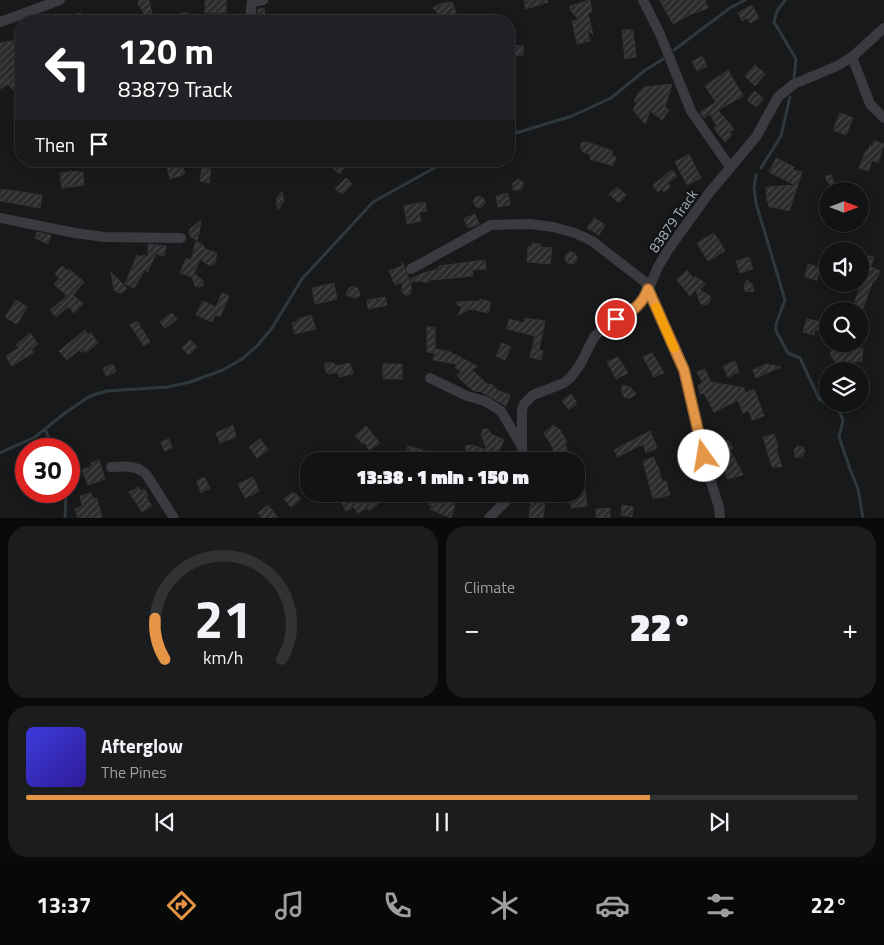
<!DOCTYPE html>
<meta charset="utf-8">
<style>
:root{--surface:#121314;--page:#1b1c1d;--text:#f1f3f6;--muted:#9c9ea0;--line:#313234;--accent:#e49646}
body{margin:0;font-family:"Titillium Web",sans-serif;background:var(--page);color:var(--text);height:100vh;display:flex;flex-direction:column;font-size:19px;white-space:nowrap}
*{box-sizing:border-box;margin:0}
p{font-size:16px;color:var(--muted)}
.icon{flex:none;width:28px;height:28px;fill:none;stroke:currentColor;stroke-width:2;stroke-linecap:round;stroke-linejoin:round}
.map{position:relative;height:518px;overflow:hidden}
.details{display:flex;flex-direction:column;gap:8px;padding:8px;background:#0a0a0b;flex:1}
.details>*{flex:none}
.hud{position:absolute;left:15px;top:15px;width:500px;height:152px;border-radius:20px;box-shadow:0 2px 8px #0003,0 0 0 1px var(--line);background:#202124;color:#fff;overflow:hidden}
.needle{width:32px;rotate:90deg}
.tools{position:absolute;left:819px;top:182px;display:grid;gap:10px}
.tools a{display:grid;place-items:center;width:50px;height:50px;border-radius:50%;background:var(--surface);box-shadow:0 2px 8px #0003,0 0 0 1px var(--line);font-size:25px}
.speed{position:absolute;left:15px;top:438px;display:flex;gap:10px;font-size:25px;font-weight:700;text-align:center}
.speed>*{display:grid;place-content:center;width:65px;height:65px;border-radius:50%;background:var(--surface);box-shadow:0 2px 8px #0003,0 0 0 1px var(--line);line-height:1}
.speed .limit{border:8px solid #d22;background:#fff;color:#111}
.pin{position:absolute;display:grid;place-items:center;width:42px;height:42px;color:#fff;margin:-21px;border:2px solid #fff;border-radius:50%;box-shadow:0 1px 5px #0007}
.me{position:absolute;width:55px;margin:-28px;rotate:347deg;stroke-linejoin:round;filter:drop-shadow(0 0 4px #0008)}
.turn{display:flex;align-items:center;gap:18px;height:105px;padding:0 20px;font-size:22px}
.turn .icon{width:65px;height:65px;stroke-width:2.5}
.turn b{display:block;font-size:35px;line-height:42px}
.then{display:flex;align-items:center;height:48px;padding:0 20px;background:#0003;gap:10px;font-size:19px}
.big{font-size:38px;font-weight:800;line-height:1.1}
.details .card{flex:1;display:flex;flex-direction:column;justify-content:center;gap:8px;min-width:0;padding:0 18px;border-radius:20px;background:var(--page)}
.details .dial{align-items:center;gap:0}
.dial svg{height:130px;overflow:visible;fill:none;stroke:var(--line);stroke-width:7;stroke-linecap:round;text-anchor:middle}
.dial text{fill:var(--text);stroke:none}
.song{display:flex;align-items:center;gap:15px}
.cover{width:60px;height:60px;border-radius:8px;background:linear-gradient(135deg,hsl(240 70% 55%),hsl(250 70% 35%))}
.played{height:5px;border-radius:2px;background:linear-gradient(90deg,var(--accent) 75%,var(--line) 75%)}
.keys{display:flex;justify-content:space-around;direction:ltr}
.heat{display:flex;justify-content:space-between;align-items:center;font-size:28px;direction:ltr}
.details .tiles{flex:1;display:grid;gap:8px;grid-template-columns:1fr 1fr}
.card:last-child{grid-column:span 2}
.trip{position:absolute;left:300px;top:452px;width:285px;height:50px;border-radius:20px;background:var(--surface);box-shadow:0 2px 8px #0003,0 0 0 1px var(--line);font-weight:800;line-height:50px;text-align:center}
.tabs{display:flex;height:80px;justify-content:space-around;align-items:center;background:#070808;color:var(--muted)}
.tabs .icon{width:35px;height:35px}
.tabs .selected{color:var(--accent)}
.tabs b{font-size:22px;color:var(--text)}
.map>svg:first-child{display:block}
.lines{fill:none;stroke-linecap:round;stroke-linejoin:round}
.stream{stroke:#2f393d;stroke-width:3}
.building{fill:url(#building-hatch);stroke:#333336}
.minor{stroke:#3a3b3f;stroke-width:10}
.route-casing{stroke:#94622e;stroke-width:12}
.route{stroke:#e49646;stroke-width:9}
.slow{stroke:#f59e0b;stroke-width:9}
.labels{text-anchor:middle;stroke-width:5;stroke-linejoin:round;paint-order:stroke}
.street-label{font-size:14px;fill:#acb2b9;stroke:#131415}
</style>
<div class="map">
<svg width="884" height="518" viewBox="0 0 884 518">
<defs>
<pattern id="building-hatch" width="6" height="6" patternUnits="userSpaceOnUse" patternTransform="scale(1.25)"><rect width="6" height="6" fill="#2b2c2e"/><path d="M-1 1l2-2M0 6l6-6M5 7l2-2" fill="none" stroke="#47484a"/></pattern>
</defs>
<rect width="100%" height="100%" fill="#18191a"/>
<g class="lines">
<path class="stream" d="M785,0L777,11L774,22L796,59L794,78
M674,50L730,8L745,0
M509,135L572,116L611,98L644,71L663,59
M761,168L781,136L790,97
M756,175L754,188L756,203L785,300L776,324V331L788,353L800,358L819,399L840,412L843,421L839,437L850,469L858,489L863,518
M45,429L53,449
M0,453L35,437L65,413L90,396L107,391L168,387L190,382L223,370L242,359L257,346L272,328L302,279L373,202L447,161
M65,518L66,491"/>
</g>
<path class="building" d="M139,0H149L153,20L145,21L143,11L138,5Z
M205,0H226V13H205Z
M524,0H547L548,2L526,9Z
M590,0L592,12L588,13L593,35L587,29L590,41L577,44L572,21L579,20L570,10V6Z
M660,0H705L708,8L689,15L673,24Z
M452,2L459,21H443L440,16L433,8L440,4Z
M752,5L759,18L750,23L747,18L742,21L738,13Z
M264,8L265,21H257L258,9Z
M187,12L190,21H179L177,15Z
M81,13L83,21H58V18Z
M622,30H633L636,57L625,59Z
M18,40L21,55V99L8,84L0,89V43Z
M523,45V55L510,56V46Z
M702,56L707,66L697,71L692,62Z
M755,65L765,74L755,86L745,76Z
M728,70L743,96L718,110L734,129L729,132L732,135L725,142L714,128L717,126L710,114L704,118L700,112L716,102L705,86Z
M672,84L665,107L669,110L662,120L650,111L645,124L633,110L637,102L634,101L639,92L645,87Z
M755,91L763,99L756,107L747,100Z
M840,113L853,118L846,135L833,130Z
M874,141L884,144L878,163L872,160L869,171L859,168L866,150L868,151L870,145L873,146Z
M588,142L613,151L611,155L616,157L613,166L590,159L591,155L583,152L581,148V143Z
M689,154L701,178L687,185L675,162Z
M776,158L794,167L793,170L802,172L789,211L774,207H769L768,201H767L766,187L795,185L769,172Z
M165,161H181L185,174L170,179Z
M335,161H349L340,174L331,167Z
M202,168L211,169L209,183L200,181Z
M672,170L677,176L668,183L670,187L664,192L661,189L658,192L653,185Z
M78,171V172H83L84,185L62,188L60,173Z
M831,175L834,183L847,191H829L830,185L826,179V176Z
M346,178L352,184L342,194L335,189Z
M519,179L523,182V188L520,190H513V183Z
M617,187L626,195L619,203L609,194Z
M1,189L42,195L40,208L0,201Z
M282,191L284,201L278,210L276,199Z
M508,193L510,205L498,207L496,196Z
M473.5 202a5.5 5.5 0 1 1 11 0a5.5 5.5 0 1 1-11 0Z
M425,202L427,211L419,212L421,221L407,224L404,206Z
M475,214L479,224L468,228L464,219Z
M594,218L605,225L599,235L587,228Z
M201,220L199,234L197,240L191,237L189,232L190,229Z
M37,232L51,235L48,244L35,238Z
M714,233L725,251L708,261L697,243Z
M196,241L203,245L205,249L217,253L215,262L213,265H208L200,259L194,273L203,281V285L199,287L195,286L192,277L180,273L186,258L191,260Z
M532,243L541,244L540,247L552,248L550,264L527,262L528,246H532Z
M148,244L166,246L164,256L156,254L147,273L146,268L134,288L125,284L137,255L142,257L143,255L148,257Z
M565 258a6 6 0 1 1 12 0a6 6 0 1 1-12 0Z
M869,256L874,257L871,267L880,271L876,280H874L871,286L862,311H852L860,286V280L866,265L865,259Z
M749,257L753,269L740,273L736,261Z
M485,260L486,269L472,270L473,276L430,280L426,283L421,281L411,282V279L423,273L439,269V266Z
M402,262L411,284V293L407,296L402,292V282L395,285L389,271L402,266Z
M808,264L820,267L817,280L805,277Z
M62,266L68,271L69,269L84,282L73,295L83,304L74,313L68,307L56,317L50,310L67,296L54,284L60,278L55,274Z
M687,270L693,278L695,276L699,280L700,279L705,284L700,290L710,296V300L708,304L704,305L700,303L696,290L690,296L677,280Z
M111,272L127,288L122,293H119L114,290Z
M747,280L753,285L754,292L745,291L744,286Z
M334,283L337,299L315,304L312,288Z
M353,286L358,288L360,296L353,298L346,295L349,288Z
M222,293L229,296L220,317L215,315L212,322L196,315L203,301L216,307Z
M385,297L387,305L368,309L367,300Z
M480,299L491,302L488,313L470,309L458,315L462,307L457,305V302L480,301Z
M16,300L27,307L17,324L5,317Z
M172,313L177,319L165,328L160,322Z
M311,315L316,329L295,334L292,323L298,321V319Z
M525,318L545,321L539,350L543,351L541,360L530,357L535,336L507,329L509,319L524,323Z
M807,319L828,323V333L815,330L814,335L803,332Z
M137,321L150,342L144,346L130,325Z
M427,327H435V351V349L450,352L477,366V368H473L472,370L487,384L493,385L497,390L510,395L506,406L480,391L479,392L472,390L457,376L461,371L455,368L457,364L433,360L435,353L427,352Z
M85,330L88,335L91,333L98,343L85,353L83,350L81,352L79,350L67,360L59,351Z
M30,333L38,344L31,350L34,352L12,366L6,356L19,348L16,345Z
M190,340L197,347L189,355L182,348Z
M502,343L511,347L505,360L496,356Z
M838,348L848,354V348H863L862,361L837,364L830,354L833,349Z
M652,353L664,373L654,377L643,357Z
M618,357L628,373L616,379L607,362Z
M735,361L739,372L728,377L723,366Z
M325,363H333L337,366L350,363L353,374L339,377L338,372L328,374L325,370Z
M113,364L116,372L106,376L103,368Z
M383,364H402V379H383Z
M766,364L781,367L756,378L753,370Z
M705,369L711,382L744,388L745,393L754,389L764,416L752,420L749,411L743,413L738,400L714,412L704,393L700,394L698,385L703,383L697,372Z
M622,385L630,387L636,394L630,398H625L622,394Z
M571,394L577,403L569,410L562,401Z
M233,425L236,437L220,443L216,433Z
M553,425L560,430L567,442L564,443L572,461H557L552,451L554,450L544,433Z
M366,426L380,443L369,450L365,443L363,444L355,436Z
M483,429H488L491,434L504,440L494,461H480L467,452L465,446L471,445L487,450L481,435Z
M650,431L657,448L646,453L643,444L618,457L614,450Z
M774,434L778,447L776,448L782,467H772L763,437Z
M169,439L172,448L164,451L161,442Z
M260,439L268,450L257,458L249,447Z
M728,440L733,448L730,450L743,475L727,479L725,467L722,468L712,449Z
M408,446L429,452L426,461H403Z
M798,446L803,447L805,452L802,456L796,458L794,450Z
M654,457L657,467L658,466L662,482L666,481L670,495L653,499L643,461Z
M99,460L105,479L88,485L82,470L92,466L91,463Z
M204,477L210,488L201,493L197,481Z
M253,477L259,491L245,498L238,484Z
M139,487L141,491L144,489L148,495L146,497L152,506L142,512L129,492Z
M585,488L587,506L571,508L569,494H576V489Z
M292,492L293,494L295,493L301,499L291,507L284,499Z
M91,493L93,499L97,498L102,518H78L75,509L82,506L80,496Z
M356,494L358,497L370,494L396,495L379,501L378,504L369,511L368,508L357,513L354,507L346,511L341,501Z
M436,494H457L454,506H455L451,518L430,509L432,506L429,505Z
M531,500L545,501L543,518H529Z
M268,505L278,518H262L258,513Z
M622,505L633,507L632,517L621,515Z
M610,508V518H596V509Z"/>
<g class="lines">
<path class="minor" d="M643,0L660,34L691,111L730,167
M252,2L263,0
M250,21L252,0
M0,22L60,0
M852,57L870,104L884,118
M0,218L75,233L104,237L181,238
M411,269L491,225L530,224L553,227L575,233L592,241L645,282L684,369L708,473L719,507L720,518
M430,378L467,396L485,401L501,411L522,447
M522,461V410L524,404L533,395L564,383L570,378L580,365L594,337L608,324L637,307L644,299L658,267L668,250L709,193L756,137L778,97L794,84L837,66L852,57L884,28
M111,467C123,466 136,465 146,474L174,518
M489,518L513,494"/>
</g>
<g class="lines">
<g class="route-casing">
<path id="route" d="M616,319C632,312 642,305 648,289L684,370L704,456"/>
</g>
<use href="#route" class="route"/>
<path class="slow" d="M656,307L674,348"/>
</g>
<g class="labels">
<g class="street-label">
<text transform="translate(673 221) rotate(-55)" y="5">83879 Track</text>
</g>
</g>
</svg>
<div class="tools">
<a><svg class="needle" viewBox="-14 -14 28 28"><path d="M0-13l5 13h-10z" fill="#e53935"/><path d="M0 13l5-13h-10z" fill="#9c9ea0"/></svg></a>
<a><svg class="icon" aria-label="sound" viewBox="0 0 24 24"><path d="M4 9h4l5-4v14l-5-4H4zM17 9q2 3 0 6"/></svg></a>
<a><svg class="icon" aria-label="search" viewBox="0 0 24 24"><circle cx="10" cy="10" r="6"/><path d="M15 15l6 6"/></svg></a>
<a><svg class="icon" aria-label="layers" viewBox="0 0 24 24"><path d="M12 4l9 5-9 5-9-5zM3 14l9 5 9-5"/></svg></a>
</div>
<div class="speed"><div class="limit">30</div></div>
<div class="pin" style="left:616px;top:319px;background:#d93025"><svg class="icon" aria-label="arrive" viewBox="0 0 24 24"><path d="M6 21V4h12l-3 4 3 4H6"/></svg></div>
<svg class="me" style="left:704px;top:456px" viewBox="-20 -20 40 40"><circle r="19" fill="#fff"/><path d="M0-13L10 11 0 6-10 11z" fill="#e49646"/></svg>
<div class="trip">13:38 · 1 min · 150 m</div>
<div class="hud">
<div class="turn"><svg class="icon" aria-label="left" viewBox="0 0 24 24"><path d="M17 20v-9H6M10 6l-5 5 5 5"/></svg><div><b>120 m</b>83879 Track</div></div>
<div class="then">Then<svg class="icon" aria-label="arrive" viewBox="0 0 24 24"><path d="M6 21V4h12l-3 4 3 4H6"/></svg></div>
</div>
</div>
<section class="details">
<div class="tiles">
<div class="card dial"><svg viewBox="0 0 100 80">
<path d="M14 69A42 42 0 1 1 86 69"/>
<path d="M14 69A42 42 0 0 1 8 44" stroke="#e49646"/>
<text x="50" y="56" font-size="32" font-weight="700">21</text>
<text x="50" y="72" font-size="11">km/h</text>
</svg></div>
<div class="card"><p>Climate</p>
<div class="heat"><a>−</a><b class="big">22°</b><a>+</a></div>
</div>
<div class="card">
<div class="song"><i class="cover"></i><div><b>Afterglow</b><p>The Pines</p></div></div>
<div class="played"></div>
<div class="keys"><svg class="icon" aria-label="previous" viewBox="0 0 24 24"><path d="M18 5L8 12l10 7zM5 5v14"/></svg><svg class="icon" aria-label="pause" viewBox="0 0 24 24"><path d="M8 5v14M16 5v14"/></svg><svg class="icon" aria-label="next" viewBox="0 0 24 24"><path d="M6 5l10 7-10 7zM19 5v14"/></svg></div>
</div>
</div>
</section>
<nav class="tabs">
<b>13:37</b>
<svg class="icon selected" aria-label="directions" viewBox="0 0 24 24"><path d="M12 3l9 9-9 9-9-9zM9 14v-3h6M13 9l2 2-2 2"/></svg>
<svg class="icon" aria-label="music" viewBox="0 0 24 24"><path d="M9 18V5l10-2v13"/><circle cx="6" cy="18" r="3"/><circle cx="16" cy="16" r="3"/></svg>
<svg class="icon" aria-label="phone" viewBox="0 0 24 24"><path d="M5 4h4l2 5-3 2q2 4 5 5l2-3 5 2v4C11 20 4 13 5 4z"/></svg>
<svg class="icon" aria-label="climate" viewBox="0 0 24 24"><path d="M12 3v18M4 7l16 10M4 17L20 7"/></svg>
<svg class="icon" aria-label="car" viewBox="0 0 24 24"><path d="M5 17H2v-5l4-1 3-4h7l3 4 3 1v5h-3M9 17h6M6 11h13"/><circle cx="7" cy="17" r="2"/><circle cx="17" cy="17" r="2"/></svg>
<svg class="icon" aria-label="filters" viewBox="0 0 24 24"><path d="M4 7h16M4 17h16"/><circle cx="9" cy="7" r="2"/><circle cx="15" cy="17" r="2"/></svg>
<b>22°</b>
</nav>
